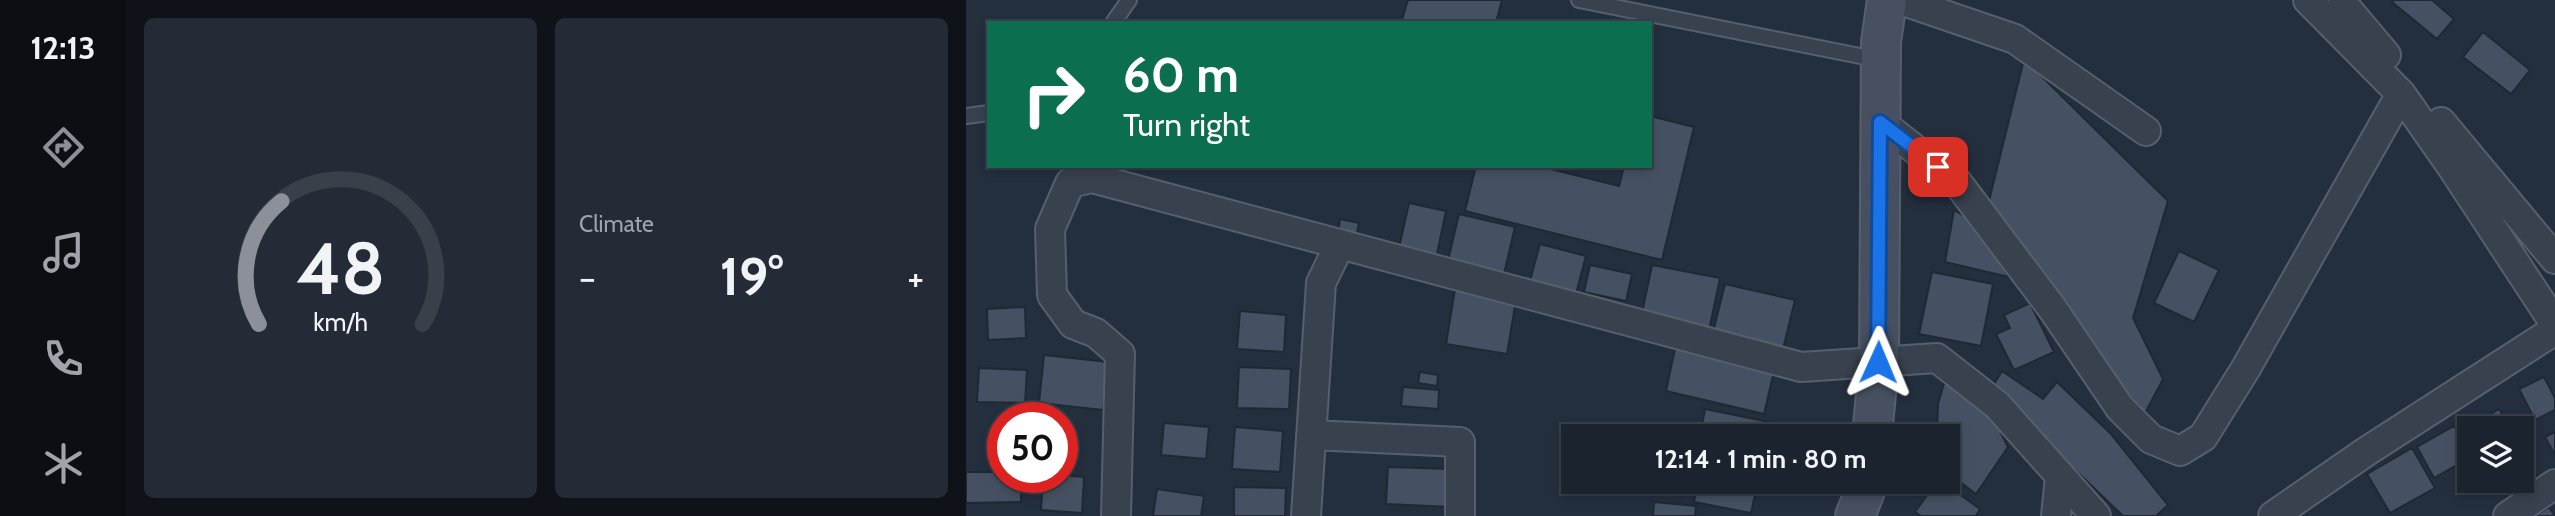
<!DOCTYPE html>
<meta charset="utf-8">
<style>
:root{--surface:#1b232e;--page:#242b36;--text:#f1f3f6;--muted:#a0a4aa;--line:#39404a;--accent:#8c9099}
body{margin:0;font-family:Cabin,sans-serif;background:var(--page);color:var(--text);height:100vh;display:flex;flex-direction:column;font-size:26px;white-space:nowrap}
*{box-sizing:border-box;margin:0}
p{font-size:23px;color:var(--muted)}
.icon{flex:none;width:38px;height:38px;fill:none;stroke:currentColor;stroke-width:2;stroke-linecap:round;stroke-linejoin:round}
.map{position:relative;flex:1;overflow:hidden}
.drawer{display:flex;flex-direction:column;gap:18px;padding:18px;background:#0f1319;width:840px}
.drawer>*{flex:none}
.banner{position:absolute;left:21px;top:21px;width:665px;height:147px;border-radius:0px;box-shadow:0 4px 10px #0003,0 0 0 2px var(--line);background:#0b6e4f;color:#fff;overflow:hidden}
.buttons{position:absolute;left:1491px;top:416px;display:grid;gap:14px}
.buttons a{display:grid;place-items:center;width:77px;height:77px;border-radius:0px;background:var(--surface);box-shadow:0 4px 10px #0003,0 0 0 2px var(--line);font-size:35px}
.speed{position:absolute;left:21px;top:402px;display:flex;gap:14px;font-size:35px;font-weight:700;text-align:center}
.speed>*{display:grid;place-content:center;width:91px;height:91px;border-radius:50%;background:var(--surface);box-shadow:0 4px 10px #0003,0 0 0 2px var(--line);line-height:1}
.speed .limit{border:10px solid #d22;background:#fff;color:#111}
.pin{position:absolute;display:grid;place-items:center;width:60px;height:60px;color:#fff;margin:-30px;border-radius:14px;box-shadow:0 4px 10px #0006}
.me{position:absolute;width:77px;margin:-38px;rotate:1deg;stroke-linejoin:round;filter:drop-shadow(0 0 5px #0008)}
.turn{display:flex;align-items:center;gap:24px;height:147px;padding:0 21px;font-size:32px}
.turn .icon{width:91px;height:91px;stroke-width:2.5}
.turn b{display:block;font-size:49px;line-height:60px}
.big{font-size:52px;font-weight:700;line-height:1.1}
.drawer .widget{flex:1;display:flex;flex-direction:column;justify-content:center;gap:10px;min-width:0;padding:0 24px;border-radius:10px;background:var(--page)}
.drawer .dial{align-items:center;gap:0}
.dial svg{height:182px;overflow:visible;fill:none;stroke:var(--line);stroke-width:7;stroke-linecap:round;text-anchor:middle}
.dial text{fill:var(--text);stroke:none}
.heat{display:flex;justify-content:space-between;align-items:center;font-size:38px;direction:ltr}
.drawer .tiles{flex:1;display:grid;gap:18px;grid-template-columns:repeat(2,1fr)}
.trip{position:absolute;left:595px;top:424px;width:399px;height:70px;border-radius:0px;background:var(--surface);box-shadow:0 4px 10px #0003,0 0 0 2px var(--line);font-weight:700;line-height:70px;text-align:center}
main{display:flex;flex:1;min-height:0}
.tabs{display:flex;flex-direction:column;width:126px;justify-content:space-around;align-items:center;background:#0b0e12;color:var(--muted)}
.tabs .icon{width:49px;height:49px}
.tabs .selected{color:var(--accent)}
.tabs b{font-size:32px;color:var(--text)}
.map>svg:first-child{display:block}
.building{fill:#455162;stroke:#1f2835;stroke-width:2}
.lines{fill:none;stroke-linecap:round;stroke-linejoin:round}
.service-casing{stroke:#565f6c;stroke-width:18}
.minor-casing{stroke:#565f6c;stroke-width:32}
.secondary-casing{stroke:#565f6c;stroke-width:42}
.service{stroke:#38414e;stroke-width:14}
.minor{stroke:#38414e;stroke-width:28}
.secondary{stroke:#465061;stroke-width:38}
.route-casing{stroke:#114b97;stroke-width:18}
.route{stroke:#1a73e8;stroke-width:12}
</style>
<main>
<nav class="tabs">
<b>12:13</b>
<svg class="icon selected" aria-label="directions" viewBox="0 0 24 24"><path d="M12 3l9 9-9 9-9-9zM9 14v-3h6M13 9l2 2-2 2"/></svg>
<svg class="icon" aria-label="music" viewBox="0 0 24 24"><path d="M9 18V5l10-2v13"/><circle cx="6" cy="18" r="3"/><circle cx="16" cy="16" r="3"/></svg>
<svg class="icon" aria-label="phone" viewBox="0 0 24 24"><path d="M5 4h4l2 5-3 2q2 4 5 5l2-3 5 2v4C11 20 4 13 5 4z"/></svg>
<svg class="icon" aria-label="climate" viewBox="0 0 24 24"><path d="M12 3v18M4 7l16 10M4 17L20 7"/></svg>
</nav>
<section class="drawer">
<div class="tiles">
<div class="widget dial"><svg viewBox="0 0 100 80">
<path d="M14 69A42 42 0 1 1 86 69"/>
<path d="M14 69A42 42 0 0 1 24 15" stroke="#8c9099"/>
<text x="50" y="56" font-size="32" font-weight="700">48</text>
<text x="50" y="72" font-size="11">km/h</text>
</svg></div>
<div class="widget"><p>Climate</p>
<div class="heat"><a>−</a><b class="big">19°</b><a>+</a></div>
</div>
</div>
</section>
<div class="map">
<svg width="1589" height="516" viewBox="0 0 1589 516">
<rect width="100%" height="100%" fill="#242f3e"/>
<path class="building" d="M442,0H536L530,23H435Z
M1428,0H1466L1488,19L1471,39L1426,2Z
M1517,32L1564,70L1545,94L1497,57Z
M1058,59L1202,201L1167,318L1197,379L1178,415L1022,205Z
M684,116L728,127L696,260L499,211L510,166H573L653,186L658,166H684Z
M443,203L480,211L470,259L432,252Z
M988,210L1005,220L1043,277L979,262Z
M493,214L549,227L537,278L481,265Z
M374,219L393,223L390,238L372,234Z
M574,244L620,256L608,301L562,288Z
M1213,251L1253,270L1228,322L1188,303Z
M624,265L666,274L660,301L618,292Z
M686,265L754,278L743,331L675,318Z
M966,272L1027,284L1015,346L953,334Z
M759,284L829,300L817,349L747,332Z
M489,289L550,300L541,354L480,344Z
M1064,303L1088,352L1048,370L1030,334L1044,328L1038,315Z
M59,307L60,338L22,340L21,309Z
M274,311L320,315L318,352L271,349Z
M710,344L809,367L798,414L700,391Z
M78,355L142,362L137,410L73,403Z
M273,367L325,369L323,409L271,408Z
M13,368L61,370L59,403L11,402Z
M1036,371L1077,399L1091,382L1145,434L1202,505L1190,516H1157L1025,389Z
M454,372L472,375L471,386L452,383Z
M1578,377L1589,398V410L1569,420L1553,389Z
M979,380L1025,413L1042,447L1010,494L982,473V436H971L972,404Z
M437,387L473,390L472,409L435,406Z
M739,409L803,422L800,436H734Z
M1533,409L1546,429H1508L1506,426Z
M198,423L243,427L240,459L195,455Z
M26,426H37V457H26Z
M1488,426L1503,453V458L1468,478L1451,447Z
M269,427L317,431L314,472L266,469Z
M1589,432V455L1579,437Z
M1446,448L1469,488L1424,513L1401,474Z
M1556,452L1572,478L1552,491L1546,481H1556Z
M422,467L486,469L485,507L420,504Z
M0,472H37V478H55V502L0,503Z
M96,475L118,477L116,513L75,510L77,478H96Z
M732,481H792L785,513L728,502Z
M971,481H975L1014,509L1010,516H955L949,512Z
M268,487L320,488L319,516H268Z
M191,489L238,496L235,516H187Z
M688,502L730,506L729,516H687Z
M1583,507L1589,516H1569Z"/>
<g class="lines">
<g class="service-casing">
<path id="service" d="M613,0L914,60
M147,23L163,0
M0,116L23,113"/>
</g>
<g class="minor-casing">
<path id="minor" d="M935,0L1049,39L1180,131
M1342,0L1435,94L1486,167L1589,324
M1377,4L1420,55
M914,122L991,182L1086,308L1154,408L1185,439L1214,451L1237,437L1280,368L1435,94
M1475,122L1589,259
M345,435L494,442V516
M150,516L154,354L130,333L107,324L86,295L84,229L104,183L126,178L835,367L971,358L1031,405L1130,516
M340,516L355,283L374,244
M1090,516L1094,477
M1307,516L1401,451L1589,330
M1542,516L1589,484"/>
</g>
<g class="secondary-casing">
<path id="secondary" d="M906,436L913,362L915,42L921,0
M889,516L903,481"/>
</g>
<use href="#service" class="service"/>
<use href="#minor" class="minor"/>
<use href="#secondary" class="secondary"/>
</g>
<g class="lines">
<g class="route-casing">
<path id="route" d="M912,362L914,122L972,167"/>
</g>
<use href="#route" class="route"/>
</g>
</svg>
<div class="buttons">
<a><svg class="icon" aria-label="layers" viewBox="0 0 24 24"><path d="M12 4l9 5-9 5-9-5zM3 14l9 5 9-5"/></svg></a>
</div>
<div class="speed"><div class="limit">50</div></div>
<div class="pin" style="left:972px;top:167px;background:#d93025"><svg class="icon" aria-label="arrive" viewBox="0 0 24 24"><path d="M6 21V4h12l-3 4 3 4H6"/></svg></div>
<svg class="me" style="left:912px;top:362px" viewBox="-20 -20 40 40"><path d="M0-17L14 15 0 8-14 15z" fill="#1a73e8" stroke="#fff" stroke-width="4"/></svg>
<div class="trip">12:14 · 1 min · 80 m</div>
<div class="banner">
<div class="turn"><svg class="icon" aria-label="right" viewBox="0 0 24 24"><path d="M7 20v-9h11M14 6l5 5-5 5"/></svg><div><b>60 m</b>Turn right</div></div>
</div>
</div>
</main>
